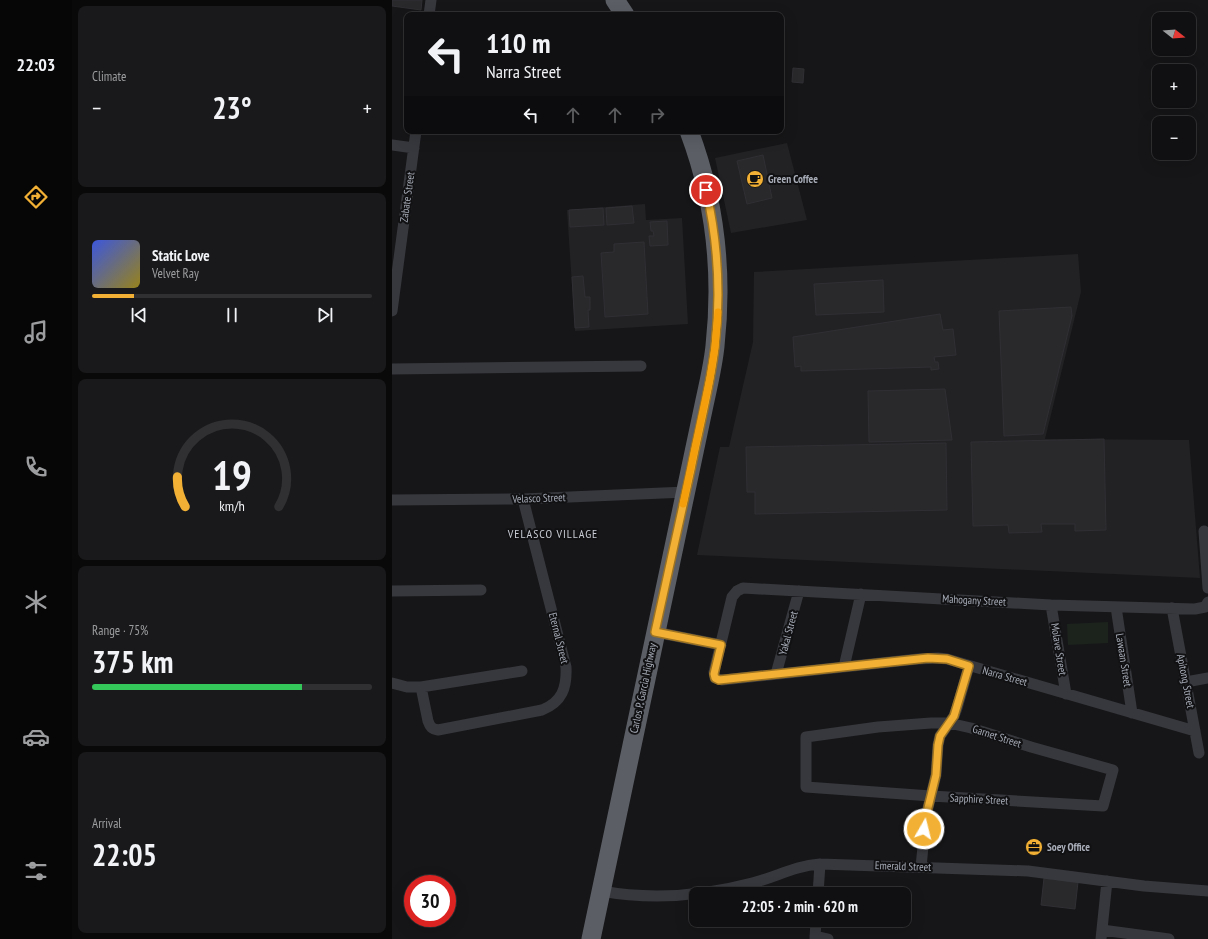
<!DOCTYPE html>
<meta charset="utf-8">
<style>
:root{--surface:#101012;--page:#19191b;--text:#f1f3f6;--muted:#9c9d9f;--line:#303032;--accent:#f2b134}
body{margin:0;font-family:"PT Sans Narrow",sans-serif;background:var(--page);color:var(--text);height:100vh;display:flex;flex-direction:column;font-size:15px;white-space:nowrap}
*{box-sizing:border-box;margin:0}
p{font-size:13px;color:var(--muted)}
.icon{flex:none;width:22px;height:22px;fill:none;stroke:currentColor;stroke-width:2;stroke-linecap:round;stroke-linejoin:round}
.map{position:relative;flex:1;overflow:hidden}
.drawer{display:flex;flex-direction:column;gap:6px;padding:6px;background:#09090a;width:320px}
.drawer>*{flex:none}
.guide{position:absolute;left:12px;top:12px;width:380px;height:122px;border-radius:8px;box-shadow:0 4px 16px #0002,0 0 0 1px var(--line);background:#101012;color:var(--text);overflow:hidden}
.needle{width:26px;rotate:107deg}
.buttons{position:absolute;left:760px;top:12px;display:grid;gap:8px}
.buttons a{display:grid;place-items:center;width:44px;height:44px;border-radius:8px;background:var(--surface);box-shadow:0 4px 16px #0002,0 0 0 1px var(--line);font-size:20px}
.speed{position:absolute;left:12px;top:875px;display:flex;gap:8px;font-size:20px;font-weight:700;text-align:center}
.speed>*{display:grid;place-content:center;width:52px;height:52px;border-radius:50%;background:var(--surface);box-shadow:0 4px 16px #0002,0 0 0 1px var(--line);line-height:1}
.speed .limit{border:6px solid #d22;background:#fff;color:#111}
.pin{position:absolute;display:grid;place-items:center;width:34px;height:34px;color:#fff;margin:-17px;border:2px solid #fff;border-radius:50%;box-shadow:0 1px 4px #0007}
.me{position:absolute;width:44px;margin:-22px;rotate:8deg;stroke-linejoin:round;filter:drop-shadow(0 0 3px #0008)}
.turn{display:flex;align-items:center;gap:14px;height:84px;padding:0 16px;font-size:18px}
.turn .icon{width:52px;height:52px;stroke-width:2.5}
.turn b{display:block;font-size:28px;line-height:34px}
.lanes{display:flex;align-items:center;height:38px;padding:0 16px;background:#0003;justify-content:center;gap:20px;direction:ltr}
.lanes .off{opacity:.35}
.big{font-size:30px;font-weight:700;line-height:1.1}
.drawer .tile{flex:1;display:flex;flex-direction:column;justify-content:center;gap:6px;min-width:0;padding:0 14px;border-radius:8px;background:var(--page)}
.drawer .dial{align-items:center;gap:0}
.dial svg{height:104px;overflow:visible;fill:none;stroke:var(--line);stroke-width:7;stroke-linecap:round;text-anchor:middle}
.dial text{fill:var(--text);stroke:none}
.song{display:flex;align-items:center;gap:12px}
.cover{width:48px;height:48px;border-radius:6px;background:linear-gradient(135deg,hsl(230 70% 55%),hsl(50 70% 35%))}
.played{height:4px;border-radius:2px;background:linear-gradient(90deg,var(--accent) 15%,var(--line) 15%)}
.keys{display:flex;justify-content:space-around;direction:ltr}
.heat{display:flex;justify-content:space-between;align-items:center;font-size:22px;direction:ltr}
.charge{height:6px;border-radius:3px;background:linear-gradient(90deg,#34c759 75%,var(--line) 0)}
.trip{position:absolute;left:297px;top:887px;width:222px;height:40px;border-radius:8px;background:var(--surface);box-shadow:0 4px 16px #0002,0 0 0 1px var(--line);font-weight:700;line-height:40px;text-align:center}
main{display:flex;flex:1;min-height:0}
.tabs{display:flex;flex-direction:column;width:72px;justify-content:space-around;align-items:center;background:#060607;color:var(--muted)}
.tabs .icon{width:28px;height:28px}
.tabs .selected{color:var(--accent)}
.tabs b{font-size:18px;color:var(--text)}
.map>svg:first-child{display:block}
.built{fill:#222225}
.green{fill:#1c231d}
.building{fill:#29292c;stroke:#303034}
.lines{fill:none;stroke-linecap:round;stroke-linejoin:round}
.minor{stroke:#37383d;stroke-width:11}
.trunk{stroke:#5b5e65;stroke-width:19}
.route-casing{stroke:#9d7322;stroke-width:10}
.route{stroke:#f2b134;stroke-width:7}
.slow{stroke:#f59e0b;stroke-width:7}
.labels{text-anchor:middle;stroke-width:4;stroke-linejoin:round;paint-order:stroke}
.poi-label{font-size:11px;font-weight:bold;fill:#a8adb8;stroke:#111113;text-anchor:start}
.street-label{font-size:11px;fill:#a8adb8;stroke:#111113}
.neighbourhood-label{font-size:12px;letter-spacing:1px;fill:#c9ccd4;stroke:#111113}
</style>
<main>
<nav class="tabs">
<b>22:03</b>
<svg class="icon selected" aria-label="directions" viewBox="0 0 24 24"><path d="M12 3l9 9-9 9-9-9zM9 14v-3h6M13 9l2 2-2 2"/></svg>
<svg class="icon" aria-label="music" viewBox="0 0 24 24"><path d="M9 18V5l10-2v13"/><circle cx="6" cy="18" r="3"/><circle cx="16" cy="16" r="3"/></svg>
<svg class="icon" aria-label="phone" viewBox="0 0 24 24"><path d="M5 4h4l2 5-3 2q2 4 5 5l2-3 5 2v4C11 20 4 13 5 4z"/></svg>
<svg class="icon" aria-label="climate" viewBox="0 0 24 24"><path d="M12 3v18M4 7l16 10M4 17L20 7"/></svg>
<svg class="icon" aria-label="car" viewBox="0 0 24 24"><path d="M5 17H2v-5l4-1 3-4h7l3 4 3 1v5h-3M9 17h6M6 11h13"/><circle cx="7" cy="17" r="2"/><circle cx="17" cy="17" r="2"/></svg>
<svg class="icon" aria-label="filters" viewBox="0 0 24 24"><path d="M4 7h16M4 17h16"/><circle cx="9" cy="7" r="2"/><circle cx="15" cy="17" r="2"/></svg>
</nav>
<section class="drawer">
<div class="tile"><p>Climate</p>
<div class="heat"><a>−</a><b class="big">23°</b><a>+</a></div>
</div>
<div class="tile">
<div class="song"><i class="cover"></i><div><b>Static Love</b><p>Velvet Ray</p></div></div>
<div class="played"></div>
<div class="keys"><svg class="icon" aria-label="previous" viewBox="0 0 24 24"><path d="M18 5L8 12l10 7zM5 5v14"/></svg><svg class="icon" aria-label="pause" viewBox="0 0 24 24"><path d="M8 5v14M16 5v14"/></svg><svg class="icon" aria-label="next" viewBox="0 0 24 24"><path d="M6 5l10 7-10 7zM19 5v14"/></svg></div>
</div>
<div class="tile dial"><svg viewBox="0 0 100 80">
<path d="M14 69A42 42 0 1 1 86 69"/>
<path d="M14 69A42 42 0 0 1 8 46" stroke="#f2b134"/>
<text x="50" y="56" font-size="32" font-weight="700">19</text>
<text x="50" y="72" font-size="11">km/h</text>
</svg></div>
<div class="tile"><p>Range · 75%</p><b class="big">375 km</b><div class="charge"></div></div>
<div class="tile"><p>Arrival</p><b class="big">22:05</b></div>
</section>
<div class="map">
<svg width="816" height="939" viewBox="0 0 816 939">
<rect width="100%" height="100%" fill="#161618"/>
<path class="built" d="M395,143L415,220L339,233L323,158Z
M253,204L254,220L290,218L296,324L183,331L175,210Z
M686,254L689,292L653,439L797,440L808,578L305,555L328,447H337L361,342L362,272Z"/>
<path class="green" d="M716,622V643L676,645L675,624Z"/>
<path class="building" d="M0,0H30L29,10L0,6Z
M401,68L412,69L411,83L400,82Z
M371,155L380,198L355,204L345,161Z
M240,206L242,223L215,225L214,208Z
M211,208L212,225L178,227L177,210Z
M275,221L276,245L258,246L257,236H262L261,231H259L258,222Z
M252,242L256,314L213,317L209,253L222,252V244Z
M191,276L193,297H198V310H196L197,327L183,328L180,277Z
M491,280L492,312L424,315L422,284Z
M679,307L680,316L651,434L612,436L607,311Z
M548,314L551,330L561,329L564,355L542,357L543,362H546L547,369L539,370V367L409,371V366L403,367L401,337Z
M553,389L560,440L477,442L476,391Z
M712,439L714,530L683,531V524H649L650,532L617,533L616,525L581,526L579,442Z
M554,443L555,510L363,514V492H355L354,447Z
M652,878L686,882L683,909L649,905Z"/>
<g class="lines">
<path class="minor" d="M37,15L39,0
M0,145L22,148
M0,311L24,131
M0,369L249,366
M0,500L131,499L294,492
M812,531L816,588
M0,591L89,590
M659,605L674,694
M724,607L740,713
M780,608L807,753
M263,632L329,645
M452,667L469,594
M384,674L407,591
M794,682L816,678
M0,683L15,687H29L130,671
M29,687L36,721C38,727 40,729 46,730L150,710C170,702 175,688 174,667L131,499
M539,723H557L579,728L639,747L721,770L711,806L539,796L414,787V737L486,727Z
M803,731L555,659L546,658L526,659L330,680L323,678L322,672L340,597L345,591L351,588L659,605L803,609L813,607L816,602
M529,867L534,816L544,775L546,745L548,736L562,716L565,708L577,666
M209,891C259,900 311,896 360,883C385,877 401,866 428,864L636,871L752,886L816,891
M426,894L428,864
M710,930L777,939
M423,936L436,939
M423,939L424,920
M709,939L715,881"/>
<path class="trunk" d="M223,0L233,15
M199,939L312,405C316,386 321,366 323,346C331,273 323,200 297,131"/>
</g>
<g class="lines">
<g class="route-casing">
<path id="route" d="M314,190C326,242 329,294 323,347C318,388 307,428 299,469C287,523 275,578 263,632L329,645L322,674L323,678L327,680L536,658L555,659L577,666L562,716L548,736L546,745L544,775L534,816L532,829"/>
</g>
<use href="#route" class="route"/>
<path class="slow" d="M291,504L318,378L323,347L326,312"/>
</g>
<defs>
<g id="cafe-disc" transform="scale(0.9)"><circle r="9.5" fill="#f2b134" stroke="#111113"/><path d="M-5.5-4.5H6V0H3Q3 3.5 0 3.5H-2.5Q-5.5 3.5-5.5 0ZM3-3.2v2h1.7v-2ZM-6 4.5H4V6H-6Z" fill="#111"/></g>
<g id="office-disc" transform="scale(0.9)"><circle r="9.5" fill="#f2b134" stroke="#111113"/><path d="M-6-3h4V-5.5h4V-3h4V5H-6ZM-1-4.5V-3h2v-1.5ZM-6 0V1H6V0Z" fill="#111"/></g>
</defs>
<g fill-rule="evenodd">
<use href="#cafe-disc" x="363" y="179"/>
<use href="#office-disc" x="642" y="847"/>
</g>
<g class="labels">
<g class="poi-label">
<text x="376" y="183">Green Coffee</text>
<text x="655" y="851">Soey Office</text>
</g>
<g class="street-label">
<text transform="translate(15 197) rotate(-82)" y="4">Zabate Street</text>
<text transform="translate(147 498) rotate(-2)" y="4">Velasco Street</text>
<text transform="translate(582 600) rotate(3)" y="4">Mahogany Street</text>
<text transform="translate(396 633) rotate(-75)" y="4">Yakal Street</text>
<text transform="translate(167 638) rotate(76)" y="4">Eternal Street</text>
<text transform="translate(667 649) rotate(81)" y="4">Molave Street</text>
<text transform="translate(732 660) rotate(81)" y="4">Lawaan Street</text>
<text transform="translate(613 676) rotate(16)" y="4">Narra Street</text>
<text transform="translate(794 681) rotate(79)" y="4">Apitong Street</text>
<text transform="translate(251 688) rotate(-78)" y="4">Carlos P. Garcia Highway</text>
<text transform="translate(605 736) rotate(18)" y="4">Garnet Street</text>
<text transform="translate(587 799) rotate(3)" y="4">Sapphire Street</text>
<text transform="translate(511 866) rotate(2)" y="4">Emerald Street</text>
</g>
<g class="neighbourhood-label">
<text x="161" y="538">VELASCO VILLAGE</text>
</g>
</g>
</svg>
<div class="buttons">
<a><svg class="needle" viewBox="-14 -14 28 28"><path d="M0-13l5 13h-10z" fill="#e53935"/><path d="M0 13l5-13h-10z" fill="#9c9d9f"/></svg></a>
<a>+</a>
<a>−</a>
</div>
<div class="speed"><div class="limit">30</div></div>
<div class="pin" style="left:314px;top:190px;background:#d93025"><svg class="icon" aria-label="arrive" viewBox="0 0 24 24"><path d="M6 21V4h12l-3 4 3 4H6"/></svg></div>
<svg class="me" style="left:532px;top:829px" viewBox="-20 -20 40 40"><circle r="17" fill="#f2b134" stroke="#fff" stroke-width="3"/><path d="M0-11L8 9 0 5-8 9z" fill="#fff"/></svg>
<div class="trip">22:05 · 2 min · 620 m</div>
<div class="guide">
<div class="turn"><svg class="icon" aria-label="left" viewBox="0 0 24 24"><path d="M17 20v-9H6M10 6l-5 5 5 5"/></svg><div><b>110 m</b>Narra Street</div></div>
<div class="lanes"><svg class="icon" aria-label="left" viewBox="0 0 24 24"><path d="M17 20v-9H6M10 6l-5 5 5 5"/></svg><svg class="icon off" aria-label="ahead" viewBox="0 0 24 24"><path d="M12 20V5M6 11l6-6 6 6"/></svg><svg class="icon off" aria-label="ahead" viewBox="0 0 24 24"><path d="M12 20V5M6 11l6-6 6 6"/></svg><svg class="icon off" aria-label="right" viewBox="0 0 24 24"><path d="M7 20v-9h11M14 6l5 5-5 5"/></svg></div>
</div>
</div>
</main>
